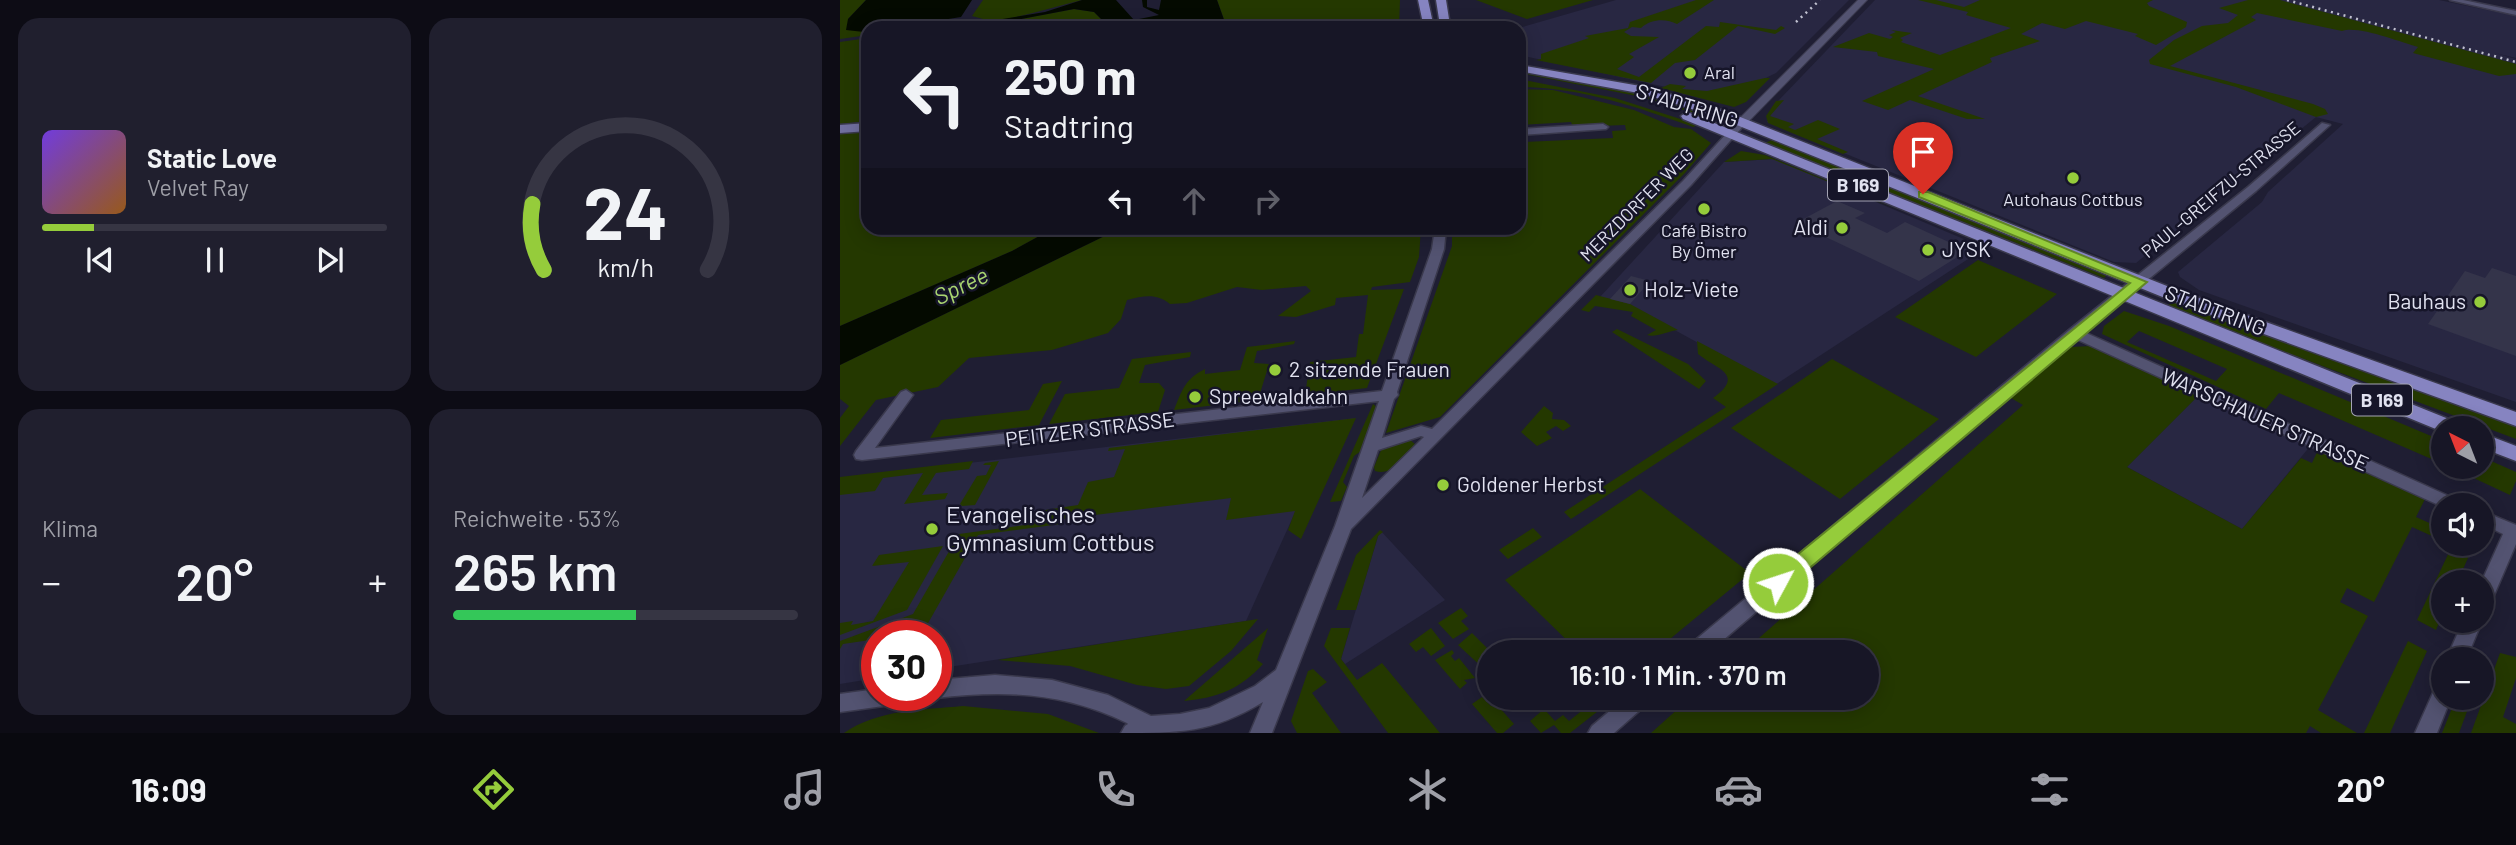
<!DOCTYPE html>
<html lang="de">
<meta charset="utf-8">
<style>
:root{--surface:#171626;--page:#201f2e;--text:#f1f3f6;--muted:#9e9fa7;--line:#363543;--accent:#95cc3b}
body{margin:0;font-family:Barlow,sans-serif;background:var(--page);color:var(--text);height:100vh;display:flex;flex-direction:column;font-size:26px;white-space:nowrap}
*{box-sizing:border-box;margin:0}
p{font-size:23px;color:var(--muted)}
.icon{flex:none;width:38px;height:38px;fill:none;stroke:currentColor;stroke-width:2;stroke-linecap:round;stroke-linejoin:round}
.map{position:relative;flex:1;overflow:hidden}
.panel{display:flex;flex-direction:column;gap:18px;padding:18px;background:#0d0c15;width:840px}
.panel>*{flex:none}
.guide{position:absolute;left:21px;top:21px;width:665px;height:214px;border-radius:21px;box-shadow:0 4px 18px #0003,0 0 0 2px var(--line);background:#171626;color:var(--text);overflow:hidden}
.needle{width:46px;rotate:318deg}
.buttons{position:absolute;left:1591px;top:416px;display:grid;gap:14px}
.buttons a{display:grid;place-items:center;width:63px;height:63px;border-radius:50%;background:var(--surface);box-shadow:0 4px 18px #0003,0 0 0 2px var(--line);font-size:35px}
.speed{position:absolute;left:21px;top:620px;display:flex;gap:14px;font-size:35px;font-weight:700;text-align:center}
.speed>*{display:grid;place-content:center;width:91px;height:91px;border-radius:50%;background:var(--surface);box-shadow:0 4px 18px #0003,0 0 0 2px var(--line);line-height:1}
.speed .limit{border:10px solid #d22;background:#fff;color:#111}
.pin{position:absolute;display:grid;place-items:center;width:60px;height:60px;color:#fff;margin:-72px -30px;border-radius:50% 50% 50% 0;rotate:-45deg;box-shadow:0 0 7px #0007}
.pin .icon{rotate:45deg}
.me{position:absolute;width:77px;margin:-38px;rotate:50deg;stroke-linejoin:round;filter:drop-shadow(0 0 5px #0008)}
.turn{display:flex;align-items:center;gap:24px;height:147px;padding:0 28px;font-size:32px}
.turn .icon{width:91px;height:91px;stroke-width:2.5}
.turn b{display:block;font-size:49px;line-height:60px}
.lanes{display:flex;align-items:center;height:66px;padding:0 28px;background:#0003;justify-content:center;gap:35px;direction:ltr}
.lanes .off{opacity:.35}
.big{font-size:52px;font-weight:600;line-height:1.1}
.panel .tile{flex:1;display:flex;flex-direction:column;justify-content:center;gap:10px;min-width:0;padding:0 24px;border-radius:21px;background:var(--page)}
.panel .dial{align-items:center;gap:0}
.dial svg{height:182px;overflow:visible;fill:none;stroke:var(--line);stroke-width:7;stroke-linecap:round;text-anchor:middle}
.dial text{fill:var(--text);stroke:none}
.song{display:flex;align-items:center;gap:21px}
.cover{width:84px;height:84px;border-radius:10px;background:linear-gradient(135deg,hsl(260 70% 55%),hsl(30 70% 35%))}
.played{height:7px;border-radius:4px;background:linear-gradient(90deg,var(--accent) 15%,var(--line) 15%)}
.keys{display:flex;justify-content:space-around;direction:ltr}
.heat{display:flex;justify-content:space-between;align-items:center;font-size:38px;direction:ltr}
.charge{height:10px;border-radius:5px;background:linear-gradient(90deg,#34c759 53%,var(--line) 0)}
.panel .tiles{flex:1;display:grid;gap:18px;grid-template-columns:repeat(2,1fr)}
.trip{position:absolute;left:637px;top:640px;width:402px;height:70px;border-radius:35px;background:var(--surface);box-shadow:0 4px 18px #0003,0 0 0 2px var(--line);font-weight:600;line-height:70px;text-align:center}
.dock{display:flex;height:112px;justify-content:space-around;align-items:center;background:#09090f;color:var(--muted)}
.dock .icon{width:49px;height:49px}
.dock .active{color:var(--accent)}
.dock b{font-size:32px;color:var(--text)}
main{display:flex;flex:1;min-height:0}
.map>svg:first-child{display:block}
.built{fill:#282742}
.green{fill:#243800;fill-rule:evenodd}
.water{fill:#040a00}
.building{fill:#34344a}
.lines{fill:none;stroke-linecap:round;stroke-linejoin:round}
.minor-casing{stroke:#3a394d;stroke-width:3}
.tertiary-casing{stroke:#3a394d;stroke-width:2}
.secondary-casing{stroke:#3a394d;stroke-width:3}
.primary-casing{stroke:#3a394d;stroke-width:3}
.minor{fill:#535371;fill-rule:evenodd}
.tertiary{fill:#535371;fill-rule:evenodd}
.secondary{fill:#706f9e;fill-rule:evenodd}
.primary{fill:#8684c1;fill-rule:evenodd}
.rail{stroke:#c0c1d0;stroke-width:2.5;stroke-dasharray:2 4.5;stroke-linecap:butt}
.route{fill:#95cc3b;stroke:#618526;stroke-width:2}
.poi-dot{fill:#95cc3b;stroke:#161529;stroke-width:2.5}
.labels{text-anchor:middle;stroke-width:5;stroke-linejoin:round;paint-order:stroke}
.far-poi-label{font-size:18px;fill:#e1e2f0;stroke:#161529}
.far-street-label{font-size:18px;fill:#e1e2f0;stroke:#161529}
.shield{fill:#161529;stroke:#a4a4b4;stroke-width:2}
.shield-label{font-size:19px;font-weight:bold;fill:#e1e2f0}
.street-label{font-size:21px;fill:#e1e2f0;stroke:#161529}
.poi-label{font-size:21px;fill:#e1e2f0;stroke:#161529;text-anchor:start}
.water-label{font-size:23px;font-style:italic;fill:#aad571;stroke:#161529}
.near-poi-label{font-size:24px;fill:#e1e2f0;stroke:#161529;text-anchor:start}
</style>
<main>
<section class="panel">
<div class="tiles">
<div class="tile">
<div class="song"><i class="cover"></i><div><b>Static Love</b><p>Velvet Ray</p></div></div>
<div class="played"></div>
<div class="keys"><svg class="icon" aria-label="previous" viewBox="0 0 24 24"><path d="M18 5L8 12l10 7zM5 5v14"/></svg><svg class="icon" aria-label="pause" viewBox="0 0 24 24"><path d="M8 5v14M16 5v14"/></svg><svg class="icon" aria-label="next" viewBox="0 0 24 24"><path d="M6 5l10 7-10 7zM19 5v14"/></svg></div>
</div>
<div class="tile dial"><svg viewBox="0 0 100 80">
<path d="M14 69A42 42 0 1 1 86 69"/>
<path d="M14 69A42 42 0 0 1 9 40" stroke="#95cc3b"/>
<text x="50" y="56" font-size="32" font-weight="700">24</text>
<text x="50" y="72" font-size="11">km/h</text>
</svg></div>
<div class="tile"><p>Klima</p>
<div class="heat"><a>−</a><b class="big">20°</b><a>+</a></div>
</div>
<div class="tile"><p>Reichweite · 53%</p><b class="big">265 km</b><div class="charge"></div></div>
</div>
</section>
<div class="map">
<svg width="1676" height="733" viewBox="0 0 1676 733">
<rect width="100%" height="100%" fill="#1f1e33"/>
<path class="built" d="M776,0H1009L936,73L907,87L858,94L679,55V28Z
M1035,0H1599L1676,16V58L1655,53L1676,59V402L1359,290L1340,277L1338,272L1422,202L1428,192L1503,124L1476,117L1296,263L1274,262L927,122L937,102Z
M934,159L1145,248L935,385L789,305L760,297L884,162Z
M1360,394L1471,445L1402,529L1287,467Z
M516,418L466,488L406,621L96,669V635H37V678L0,684V478Z
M540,530L605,600L505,664L501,659Z"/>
<path class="green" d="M0,0H26L8,19L24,32H28V35L0,39Z
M143,0H242C192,13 143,28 91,28L143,19L132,16Z
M377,0H560L559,28H387Z
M636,0H753L687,19Z
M856,0H874L837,24C827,19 812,18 801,28L792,27L784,32L791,36L819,37L789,54L794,57L777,69L799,77L866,26L879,27L880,22L936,30L941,26L945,28L935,34L898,26L855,60L835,63L811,83L696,60L701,59V54L749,38L745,36L788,28L790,22Z
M1078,0H1096L1124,7L1140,0H1313L1307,3L1309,6L1347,22L1346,27L1316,45L1295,36L1298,34L1246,21L1225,29L1202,23L1181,34L1200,41L1150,58L1152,62L1078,96L1145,119H1127L1070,100L1048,110L1022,101L1094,69L1038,56L1037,52L993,47L1029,33L1050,39L1053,37L1049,35L1056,32L1051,30L1072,33L1060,38L1063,40L1061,42L1100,55L1171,28L1126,15L1128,12Z
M1408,0H1440L1676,64V74L1659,76L1573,53L1578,47C1560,42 1518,25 1502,31L1417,13L1411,17L1416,20L1330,66L1473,104L1485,109L1488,114L1476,117L1396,87L1310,64L1309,60L1334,40L1362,26L1388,23L1398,15L1379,8Z
M234,9L254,12L270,28H134Z
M28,38V121L0,124V42Z
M679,71L785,90L874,116L869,118L802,97L679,73Z
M925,78H930L906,102L894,107L821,88L830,84L846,86L842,89L867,91Z
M679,79L775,98L859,125L853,127C797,107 739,87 679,87Z
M679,89L713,90L794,110L834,127L851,129L871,143L845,173L600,417L546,433L612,246V228H679V133H698L682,135V142L773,138L772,131L786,130L785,125L733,127L731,122L679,125Z
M944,100L930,116L954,124L948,127L955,130L978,120L1000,129L977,139L1008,152L1003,154L928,123L926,116L936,101Z
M28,131V228H214L172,251L0,326V134Z
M932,140L1268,274L1264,278L925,143Z
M901,151L925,155L1068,214L932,159L884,162Z
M281,228H581L579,257L570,282L532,287L531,290L564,289L527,388L465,395L470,362L516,357L519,334H523L528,295L496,298L495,305L456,317L438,316L471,291L466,286L422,290L397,287L347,303L330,304C316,293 304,296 287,300L281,319L268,333L212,350L129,358L98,387L36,400L0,446V418L9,406L0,399V365Z
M1138,260L1217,294L1136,357L1055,317Z
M756,295L790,304L838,330C828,331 815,338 807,335L816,330L791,316L793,312L755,306L749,312L741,310Z
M1333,300L1676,426V439L1326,307Z
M1284,311L1329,326L1603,441V464L1439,393L1426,409L1262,334L1264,326ZM1299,331L1387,369L1376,381L1287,342Z
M777,329L848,364L866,381L859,389L772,332Z
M455,341L454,344L417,351L414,363L429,364L418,400L334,410C342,390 345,379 365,369V374L400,370L407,347Z
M857,341L938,384L731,519L724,512L886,407L873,398C906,374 876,369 858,354Z
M1252,346L1360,394L1287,467L1402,529L1461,458L1472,463L1479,448L1586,497L1576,517L1596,526L1603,511V541L1572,527L1534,602L1507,588L1500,602L1528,616L1478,710L1517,733H1481L1470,726L1466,733H811L850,698H1027V653H902L1183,405L1171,398L1230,347Z
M351,352L350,357L305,365L299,383H319L325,390L318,412L209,424L225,394L279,388L292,359Z
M992,359L1099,419L1000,499L891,428Z
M222,381L199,425L90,438L101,420L189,410L203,384Z
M533,404L538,408L521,451L514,456L503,482L507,487L501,501L490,502Z
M704,406L713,413L712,419L724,420L731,426L723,431L716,426L706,432L712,438L697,446L681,432Z
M516,418L461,539L448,530L455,511L386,520L391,498L223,519L221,524L138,535L83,632L37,635V639L3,644L0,649V641L73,614L119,534L185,525L192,512L238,505L248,482L274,477L285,449L268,451L269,448Z
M570,440L576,445C565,456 552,477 535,471L534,467L542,448Z
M1642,457L1676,472V481L1670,495L1610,467H1642Z
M133,461L129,469L96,473L82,495L108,493L105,499L64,504L83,473L43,478L35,491L0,495V477Z
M159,461L135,505L122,506L120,504L137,476L146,475L151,465H143L145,463Z
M800,489L910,573L813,653H740L665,580Z
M693,528L702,537L668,559L659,550Z
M540,530L543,532L538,536L516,610H496L516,555Z
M1610,544L1631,551L1617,583H1603V613L1596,630L1577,620L1612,546Z
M103,546L67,610L0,635V623L13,621L11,625L33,621L69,562L32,566L39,555Z
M621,608L628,616L621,621L629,629L613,639L598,623Z
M418,619L391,651L349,686L326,689L297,685L230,666L158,660Z
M428,628L417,660L423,664C400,689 378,698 344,701Z
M491,628H510L501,659L517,680L542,663L600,733H548L484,646Z
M591,628L605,646L591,656L583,647L576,652L569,644Z
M632,633L652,653L649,667L645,670L618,645Z
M1568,641L1587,651L1550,733H1524Z
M612,650L614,653L611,656L615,661L619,658L635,678L624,680L627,683L620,689L595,660Z
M1660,653L1676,657V678L1663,717L1676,724V733H1631Z
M473,669L487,682L472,693L501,733H457L451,721L468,671Z
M642,697L651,706L659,707L674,724L663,733H657L632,704Z
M1616,698H1632L1619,733H1602Z
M754,701L762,708L730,733H721L714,725L701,733L690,721L704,709L715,721L723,715L729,721Z
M123,706L208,714L259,733H4C39,709 82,710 123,706Z"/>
<path class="water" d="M26,0H132L121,17L51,28H28L24,32L6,30L8,19Z
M242,0H276L294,20L319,15L303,7L302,0H307V7L319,10L321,0H377L387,28H270L254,12L234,9L140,27L107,28L205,12Z
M214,228H281L0,365V326L172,251Z"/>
<path class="building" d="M997,201L1025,213L1015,218L1047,233L1065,222L1113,244L1119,256L1079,281L956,223Z
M1652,268L1676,276V356L1588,324L1625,271L1645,278Z
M791,276L810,281L790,304L770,299Z"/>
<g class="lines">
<g class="minor-casing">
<path id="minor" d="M1610,0H1623L1676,11V15Z
M902,119L907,122L905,124L851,185L511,529L432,733H410L423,702C372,733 339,733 281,733L285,726L288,724L287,723C223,692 165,690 96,698L89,695H96V680L155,675L212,680L268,695L311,716L340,714L369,708L415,686L436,670L495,526L539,401L22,460L16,459L14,455L16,451L61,392L66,390L73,395L35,448L542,391L592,249L595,228H606L604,249L557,392L558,395L554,399L542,438L581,426L592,429L843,181L899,120ZM581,436L584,437L522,498L538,450Z
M1482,123L1490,125L1416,191L1244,332L1622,502L1624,506L1603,507L1236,339L868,653H844L847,647L1229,330L1408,187Z
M763,124L768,127L766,129L679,135V129Z
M1642,511L1676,525V544L1649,607L1642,610L1641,583L1663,534L1642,524Z
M1642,619V621L1626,660H1606L1623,621H1642Z
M1603,683V698H1611L1597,733H1575L1596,686Z
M37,689V695H68L65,701L58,704L0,712V694Z
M785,698H810L807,704L774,733H748L752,726Z"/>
</g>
<g class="tertiary-casing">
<path id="tertiary" d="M1018,0H1027L906,124H898V120Z"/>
</g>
<g class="secondary-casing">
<path id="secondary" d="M28,123V131L0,133V125Z"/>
</g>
<g class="primary-casing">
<path id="primary" d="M578,0H588L594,28H584Z
M596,0H606L609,19L615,28H605L599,19Z
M679,65L806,87L885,111L1337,290L1676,412V426L1325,298L877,117L804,94L679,71Z
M847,112L1621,424L1624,429H1603V432L843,119L841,116Z
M1642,433L1676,446V461L1642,448Z"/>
</g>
<use href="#minor" class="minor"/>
<use href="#tertiary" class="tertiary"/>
<use href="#secondary" class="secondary"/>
<use href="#primary" class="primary"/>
<path class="rail" d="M1447,0L1676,62
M956,22L980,0"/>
</g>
<path class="route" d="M1079,192H1088L1307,282L945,589H930L927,583L930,577L1290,283L1079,197Z"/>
<g class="poi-dot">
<circle cx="850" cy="73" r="7"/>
<circle cx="1233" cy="178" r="7"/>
<circle cx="864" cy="209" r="7"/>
<circle cx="1002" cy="228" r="7"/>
<circle cx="1088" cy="250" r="7"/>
<circle cx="790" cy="290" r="7"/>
<circle cx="1640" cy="302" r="7"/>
<circle cx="435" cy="370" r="7"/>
<circle cx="355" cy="397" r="7"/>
<circle cx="603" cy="485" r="7"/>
<circle cx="92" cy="529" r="7"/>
</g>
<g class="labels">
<g class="far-poi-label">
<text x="864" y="79" text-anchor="start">Aral</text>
<text x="1233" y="206">Autohaus Cottbus</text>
<text x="864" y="237">Café Bistro<tspan x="864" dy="21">By Ömer</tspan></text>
</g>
<g class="far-street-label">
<text transform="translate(1381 190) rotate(-40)" y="6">PAUL-GREIFZU-STRASSE</text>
<text transform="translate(797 205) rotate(-45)" y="6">MERZDORFER WEG</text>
</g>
<g class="shield">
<rect x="988" y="169.5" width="60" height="31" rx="5"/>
<rect x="1512" y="384.5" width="60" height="31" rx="5"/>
</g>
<g class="shield-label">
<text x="1018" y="192">B 169</text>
<text x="1542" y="407">B 169</text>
</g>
<g class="street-label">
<text transform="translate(847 106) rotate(17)" y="7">STADTRING</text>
<text transform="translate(1375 311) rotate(21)" y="7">STADTRING</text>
<text transform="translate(1425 420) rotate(24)" y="7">WARSCHAUER STRASSE</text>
<text transform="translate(250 430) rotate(-7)" y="7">PEITZER STRASSE</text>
</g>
<g class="poi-label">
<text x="988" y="235" text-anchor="end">Aldi</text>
<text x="1102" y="257">JYSK</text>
<text x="804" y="297">Holz-Viete</text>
<text x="1626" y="309" text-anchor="end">Bauhaus</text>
<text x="449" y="377">2 sitzende Frauen</text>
<text x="369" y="404">Spreewaldkahn</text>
<text x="617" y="492">Goldener Herbst</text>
</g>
<g class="water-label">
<text transform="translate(121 286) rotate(-26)" y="8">Spree</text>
</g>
<g class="near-poi-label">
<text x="106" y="523">Evangelisches<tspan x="106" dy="28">Gymnasium Cottbus</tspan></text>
</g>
</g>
</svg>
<div class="buttons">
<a><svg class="needle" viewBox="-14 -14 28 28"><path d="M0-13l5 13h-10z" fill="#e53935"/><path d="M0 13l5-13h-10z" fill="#9e9fa7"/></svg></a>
<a><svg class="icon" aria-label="sound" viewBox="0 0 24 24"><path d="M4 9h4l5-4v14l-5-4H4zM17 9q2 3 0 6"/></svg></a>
<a>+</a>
<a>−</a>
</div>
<div class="speed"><div class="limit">30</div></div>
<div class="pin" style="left:1083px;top:194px;background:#d93025"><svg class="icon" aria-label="arrive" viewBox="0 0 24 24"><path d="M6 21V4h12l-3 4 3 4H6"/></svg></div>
<svg class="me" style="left:938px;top:583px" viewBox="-20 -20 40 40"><circle r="17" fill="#95cc3b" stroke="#fff" stroke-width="3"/><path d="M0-11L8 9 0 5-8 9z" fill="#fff"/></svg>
<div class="trip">16:10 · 1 Min. · 370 m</div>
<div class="guide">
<div class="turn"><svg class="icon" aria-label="left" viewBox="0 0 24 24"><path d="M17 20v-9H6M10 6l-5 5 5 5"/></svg><div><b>250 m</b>Stadtring</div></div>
<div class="lanes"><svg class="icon" aria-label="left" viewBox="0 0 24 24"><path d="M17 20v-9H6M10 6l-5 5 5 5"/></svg><svg class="icon off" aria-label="ahead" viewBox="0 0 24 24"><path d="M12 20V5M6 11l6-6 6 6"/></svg><svg class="icon off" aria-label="right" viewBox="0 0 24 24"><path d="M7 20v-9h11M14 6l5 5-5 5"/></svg></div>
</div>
</div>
</main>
<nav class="dock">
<b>16:09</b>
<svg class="icon active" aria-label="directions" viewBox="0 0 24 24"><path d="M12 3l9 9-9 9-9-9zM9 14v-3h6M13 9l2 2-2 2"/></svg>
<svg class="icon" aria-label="music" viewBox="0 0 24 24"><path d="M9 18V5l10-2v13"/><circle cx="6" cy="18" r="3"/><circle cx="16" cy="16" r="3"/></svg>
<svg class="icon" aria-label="phone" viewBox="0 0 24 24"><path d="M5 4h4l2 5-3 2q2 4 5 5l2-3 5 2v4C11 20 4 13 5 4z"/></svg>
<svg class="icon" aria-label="climate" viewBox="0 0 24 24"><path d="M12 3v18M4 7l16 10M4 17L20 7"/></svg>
<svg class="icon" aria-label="car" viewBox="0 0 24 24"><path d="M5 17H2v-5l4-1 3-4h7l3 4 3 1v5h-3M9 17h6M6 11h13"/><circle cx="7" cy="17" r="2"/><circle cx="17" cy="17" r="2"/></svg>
<svg class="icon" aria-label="filters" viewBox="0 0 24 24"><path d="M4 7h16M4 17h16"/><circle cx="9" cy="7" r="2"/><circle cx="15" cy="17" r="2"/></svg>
<b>20°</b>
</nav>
